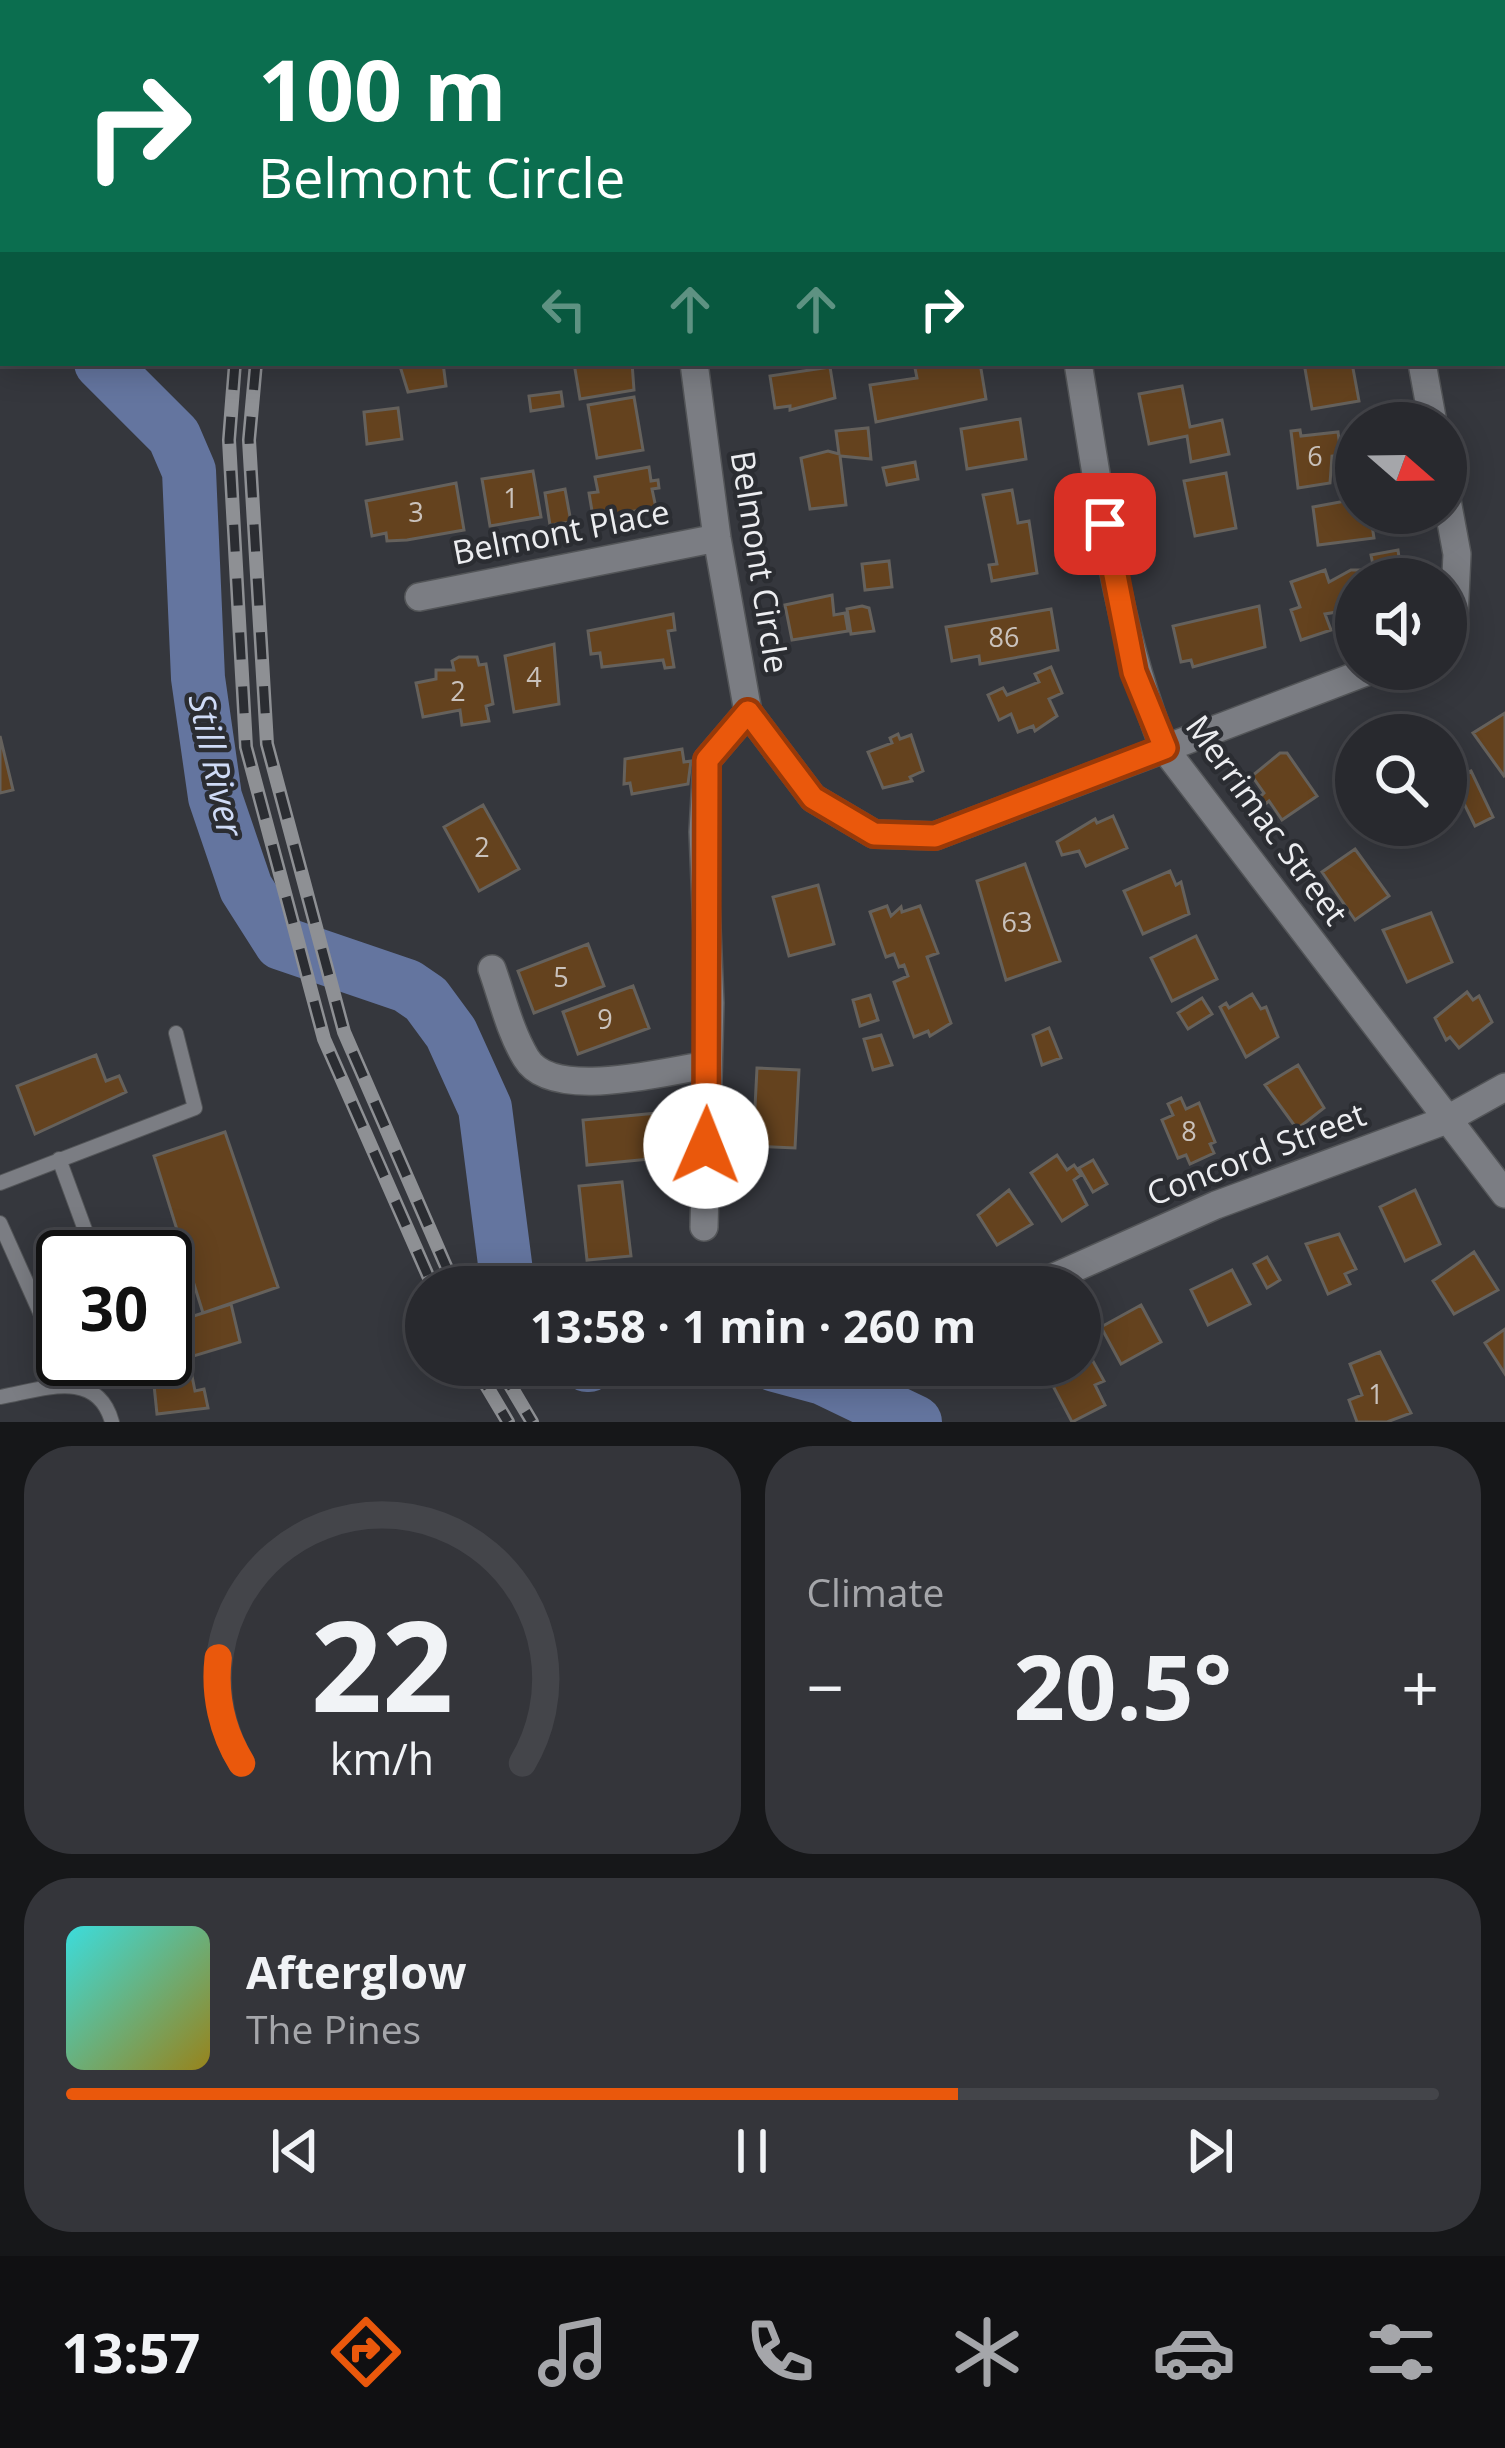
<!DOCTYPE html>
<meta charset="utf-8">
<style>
:root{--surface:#28292e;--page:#34353a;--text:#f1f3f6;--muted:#a5a6aa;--line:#44454a;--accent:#ea580c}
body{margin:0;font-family:"Open Sans",sans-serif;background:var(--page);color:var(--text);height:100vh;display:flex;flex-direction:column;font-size:45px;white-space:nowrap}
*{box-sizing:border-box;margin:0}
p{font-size:39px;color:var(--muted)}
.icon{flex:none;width:66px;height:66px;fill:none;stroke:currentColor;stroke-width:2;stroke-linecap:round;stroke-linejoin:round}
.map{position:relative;height:1422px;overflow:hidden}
.sheet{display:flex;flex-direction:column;gap:24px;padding:24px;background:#161719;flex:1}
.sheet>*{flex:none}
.guide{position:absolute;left:0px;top:0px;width:1506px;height:366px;box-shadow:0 6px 30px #0003,0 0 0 3px var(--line);background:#0b6e4f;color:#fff;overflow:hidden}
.needle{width:78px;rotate:110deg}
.controls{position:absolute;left:1335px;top:402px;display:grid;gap:24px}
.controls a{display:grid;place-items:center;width:132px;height:132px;border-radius:50%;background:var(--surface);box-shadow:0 6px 30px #0003,0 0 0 3px var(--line);font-size:60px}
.speed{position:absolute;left:36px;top:1230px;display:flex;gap:24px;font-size:60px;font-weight:700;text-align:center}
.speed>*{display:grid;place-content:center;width:156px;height:156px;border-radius:50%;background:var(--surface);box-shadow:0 6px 30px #0003,0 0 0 3px var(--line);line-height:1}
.speed .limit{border:6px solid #111;border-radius:18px;background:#fff;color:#111}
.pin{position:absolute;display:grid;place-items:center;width:102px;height:102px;color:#fff;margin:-51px;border-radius:24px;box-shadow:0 6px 18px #0006}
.me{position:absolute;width:132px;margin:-66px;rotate:1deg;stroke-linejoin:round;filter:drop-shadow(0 0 9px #0008)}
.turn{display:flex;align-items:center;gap:42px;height:252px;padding:0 60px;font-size:54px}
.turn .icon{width:156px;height:156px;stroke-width:2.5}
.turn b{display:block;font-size:84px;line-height:102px}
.lanes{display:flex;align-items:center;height:114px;padding:0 60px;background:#0003;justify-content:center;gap:60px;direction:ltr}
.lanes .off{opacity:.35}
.big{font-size:90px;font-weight:700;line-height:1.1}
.sheet .tile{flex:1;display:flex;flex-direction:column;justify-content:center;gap:18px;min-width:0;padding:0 42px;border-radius:48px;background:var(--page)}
.sheet .dial{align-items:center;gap:0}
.dial svg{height:312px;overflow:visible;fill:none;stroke:var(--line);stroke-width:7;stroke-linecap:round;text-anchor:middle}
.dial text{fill:var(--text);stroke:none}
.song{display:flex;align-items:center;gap:36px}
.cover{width:144px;height:144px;border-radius:18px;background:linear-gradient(135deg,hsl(180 70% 55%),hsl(50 70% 35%))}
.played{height:12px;border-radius:6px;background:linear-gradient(90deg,var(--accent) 65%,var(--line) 65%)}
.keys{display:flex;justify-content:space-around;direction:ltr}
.heat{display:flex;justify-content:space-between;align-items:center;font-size:66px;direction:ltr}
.sheet .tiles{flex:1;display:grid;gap:24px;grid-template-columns:1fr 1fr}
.tile:last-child{grid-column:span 2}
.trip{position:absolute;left:405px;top:1266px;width:696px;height:120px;border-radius:60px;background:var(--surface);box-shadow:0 6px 30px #0003,0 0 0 3px var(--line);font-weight:700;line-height:120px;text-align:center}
.tab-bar{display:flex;height:192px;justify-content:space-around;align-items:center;background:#101012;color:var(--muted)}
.tab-bar .icon{width:84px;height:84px}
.tab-bar .selected{color:var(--accent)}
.tab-bar b{font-size:54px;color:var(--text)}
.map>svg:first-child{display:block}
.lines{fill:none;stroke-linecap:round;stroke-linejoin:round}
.river{stroke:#64759f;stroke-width:54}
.building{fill:#64421e;stroke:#65615c;stroke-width:3}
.lane-casing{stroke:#535558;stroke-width:16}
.street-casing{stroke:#535558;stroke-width:30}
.lane{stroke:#7b7d83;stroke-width:14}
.street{stroke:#7b7d83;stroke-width:27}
.rail-casing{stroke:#8e9094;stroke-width:14}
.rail{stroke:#2b2d32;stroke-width:9;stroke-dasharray:27;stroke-linecap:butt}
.route-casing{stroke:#983908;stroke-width:30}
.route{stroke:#ea580c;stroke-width:21}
.labels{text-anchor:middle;stroke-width:9;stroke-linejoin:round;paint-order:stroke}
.number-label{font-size:27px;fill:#cac2bc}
.street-label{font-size:33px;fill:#ecedf0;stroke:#2b2d32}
.water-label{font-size:36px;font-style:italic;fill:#cfdbf6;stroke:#2b2d32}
</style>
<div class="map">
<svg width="1505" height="1422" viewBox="0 0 1505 1422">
<rect width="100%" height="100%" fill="#35373d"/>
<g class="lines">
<path class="river" d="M219,3L224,0
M101,363L174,436L189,471L198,678L215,797L246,888L281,943L407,986L426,999L451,1033L485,1108L508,1287
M587,1365H589
M775,1365L823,1378L915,1422"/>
</g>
<path class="building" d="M399,363H443L446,386L408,392Z
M574,363H632L634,390L580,399Z
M946,363H980L986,399L876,422L870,385L917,378L915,368Z
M1304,363H1352L1359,401L1312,409Z
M830,367L835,398L790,410V406L775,408L770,376Z
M1182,386L1190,427L1222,420L1229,454L1191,462L1187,436L1149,444L1139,394Z
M561,392L563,406L531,411L529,396Z
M634,397L643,450L597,458L588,405Z
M398,408L402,439L367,444L364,412Z
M1020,419L1026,459L967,469L961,429Z
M868,428L871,459L840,456L846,505L810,509L801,458L828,451L839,454L836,431Z
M1300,430L1301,436L1338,432L1341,455L1332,456L1330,483L1298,488L1291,431Z
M915,462L918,479L887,485L883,468Z
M649,467L651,481L658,480L659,488L652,489L656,508L593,517L589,493L598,492L595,477Z
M533,471L541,517L490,526L482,479Z
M1226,473L1236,528L1195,536L1184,481Z
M456,483L464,530L407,540L387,541L386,533L372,536L366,501Z
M565,489L571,522L550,525L545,493Z
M1012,490L1018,523L1029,521L1037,573L992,581L989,565L997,564L983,495Z
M1356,499V513H1370L1374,538L1318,545L1313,507Z
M1398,550L1400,565L1374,570L1371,555Z
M889,561L892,587L865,590L862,564Z
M1325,570L1329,582L1351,570H1364L1367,579H1356V603L1348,610L1325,614L1331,630L1301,640L1291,610L1300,607L1291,582Z
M832,595L834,615L845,613L848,631L792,640L785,605Z
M862,606L869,608L874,631L851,634L847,609Z
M1259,606L1265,647L1193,667L1191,660L1181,662L1173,626Z
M1051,609L1058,650L980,664L979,656L952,661L946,627Z
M673,614L675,630L668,631L674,667L665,668L663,660L602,667L600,653L591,654L588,631Z
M554,644L559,704L514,712L505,656Z
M459,657H477L479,665L486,664L493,704L486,706L489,721L462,725L460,710L423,717L416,683L436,679V670H454L452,661Z
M1051,667L1062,693L1049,699L1057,716L1035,731L1033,726L1018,732L1011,714L999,720L988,695L1003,688L1007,695L1039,682L1035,674Z
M1505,713V775L1504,776L1473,733Z
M898,734L900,739L911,735L923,771L910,777L912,781L883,788L868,752L892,743L890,738Z
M0,736L13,790L0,793Z
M682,749L684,762L691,761L688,784L632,794L630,783L624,784L625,759Z
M1280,753H1287L1317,796L1282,820L1269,801L1264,805L1259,798L1264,793L1252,776Z
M1471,771L1493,817L1475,826L1452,779Z
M483,805L519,869L479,891L444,827Z
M1113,816L1127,848L1086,866L1079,851L1062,855L1057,842L1095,819L1097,823Z
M1355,849L1389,896L1355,920L1322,872Z
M1025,864L1060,961L1006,980L977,881Z
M1170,871L1176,885L1181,882L1189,914L1143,934L1124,891Z
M818,885L834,944L789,956L773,897Z
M887,906L891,916L901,907L902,912L920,906L938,953L927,957L951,1023L930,1036L928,1031L914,1037L894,982L908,976L904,965L899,967L894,954L886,957L870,912Z
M1431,913L1452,962L1407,982L1383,930Z
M1196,936L1217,979L1172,1001L1151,958Z
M588,944L604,986L534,1013L518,971Z
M633,986L649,1028L578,1054L563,1012Z
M1467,992L1473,1000L1479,996L1492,1022L1459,1048L1450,1037L1446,1040L1435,1018Z
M1252,994L1261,1009L1266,1007L1278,1037L1246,1057L1220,1007L1226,1003L1229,1008Z
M870,995L878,1020L860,1026L853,1000Z
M1202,998L1212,1014L1188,1029L1178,1013Z
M1049,1028L1061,1058L1042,1065L1033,1035Z
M881,1035L892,1065L873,1070L864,1039Z
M96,1055L106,1081L119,1076L126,1092L35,1134L17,1086Z
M1298,1065L1324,1108L1297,1129L1265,1085Z
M757,1068L799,1070L795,1148L753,1146Z
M1181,1098L1186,1109L1199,1103L1215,1142L1210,1144L1214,1153L1190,1164L1186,1155L1178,1158L1162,1120L1173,1115L1168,1104Z
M658,1113L661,1158L587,1165L583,1120Z
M225,1132L278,1287L203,1313L154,1156Z
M1057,1155L1067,1170L1074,1165L1081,1175L1074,1180L1087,1205L1062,1221L1031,1173Z
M1093,1160L1107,1184L1093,1192L1079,1168Z
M622,1182L631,1256L587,1260L579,1186Z
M1009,1190L1032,1224L997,1245L978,1215Z
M1415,1190L1440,1244L1405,1261L1380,1207Z
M1339,1234L1356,1269L1345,1274L1350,1284L1328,1294L1306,1244Z
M1474,1252L1498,1290L1454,1314L1433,1281Z
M1267,1257L1280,1280L1267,1288L1254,1264Z
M1232,1270L1250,1304L1208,1325L1191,1290Z
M231,1304L240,1342L187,1358L175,1322Z
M1141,1305L1161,1342L1121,1364L1101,1327Z
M1505,1329V1374L1485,1343Z
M1380,1352L1411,1413L1387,1422H1357L1349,1400L1362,1395L1350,1364Z
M1089,1354L1104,1381L1095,1385L1105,1405L1072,1422L1042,1365H1080V1358Z
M173,1362L176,1374L191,1371L195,1391L204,1389L208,1408L157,1414L152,1366Z"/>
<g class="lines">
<g class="lane-casing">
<path id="lane" d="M59,1159L95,1257
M0,1183L195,1108L176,1033
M0,1223L42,1317L63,1310
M0,1397C41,1390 97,1367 112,1422"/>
</g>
<g class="street-casing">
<path id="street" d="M694,363L717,538L748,712L813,798L874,834L935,836L1374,669
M1078,363C1100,494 1115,624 1164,748L1505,1194
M1422,363L1433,423
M1446,495L1457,554L1454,618L1446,625
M419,597L717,538
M492,969C502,997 510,1032 526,1058C552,1102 665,1071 708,1065
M704,1227L710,1003L703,832L707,760L748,712
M1032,1287L1216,1205L1444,1121L1505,1087"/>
</g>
<use href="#lane" class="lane"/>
<use href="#street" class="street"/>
<g class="rail-casing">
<path id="rail" d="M290,3L291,0
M311,3L312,0
M235,363L229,440L246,747L324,1039L433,1287
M256,363L249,440L267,744L344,1032L455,1287
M474,1365L508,1422
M498,1365L532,1422"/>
</g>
<use href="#rail" class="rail"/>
</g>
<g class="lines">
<g class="route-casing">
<path id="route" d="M706,1146L707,760L748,712L813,798L874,834L935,836L1165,748L1134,672L1105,524"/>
</g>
<use href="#route" class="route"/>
</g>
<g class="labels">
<g class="number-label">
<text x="1315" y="466">6</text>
<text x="511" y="508">1</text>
<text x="416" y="522">3</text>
<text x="1004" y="647">86</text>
<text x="534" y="687">4</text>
<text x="458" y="701">2</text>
<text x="482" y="857">2</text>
<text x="1017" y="932">63</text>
<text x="561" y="987">5</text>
<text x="605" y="1029">9</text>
<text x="1189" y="1141">8</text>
<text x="1376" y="1404">1</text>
</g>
<g class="street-label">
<text transform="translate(561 532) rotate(-11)" y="12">Belmont Place</text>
<text transform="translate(760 562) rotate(81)" y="12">Belmont Circle</text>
<text transform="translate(1267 820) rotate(54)" y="12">Merrimac Street</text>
<text transform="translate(1256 1154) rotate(-21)" y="12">Concord Street</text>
</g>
<g class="water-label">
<text transform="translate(216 765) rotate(78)" y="13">Still River</text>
</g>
</g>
</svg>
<div class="controls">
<a><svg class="needle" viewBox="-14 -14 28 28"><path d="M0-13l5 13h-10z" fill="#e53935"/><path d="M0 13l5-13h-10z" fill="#a5a6aa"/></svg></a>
<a><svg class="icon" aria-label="sound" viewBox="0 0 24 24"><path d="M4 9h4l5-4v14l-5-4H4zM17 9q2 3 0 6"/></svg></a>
<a><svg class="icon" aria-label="search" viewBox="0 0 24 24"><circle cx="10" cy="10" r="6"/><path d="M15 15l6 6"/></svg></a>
</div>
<div class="speed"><div class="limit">30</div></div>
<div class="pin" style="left:1105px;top:524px;background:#d93025"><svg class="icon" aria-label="arrive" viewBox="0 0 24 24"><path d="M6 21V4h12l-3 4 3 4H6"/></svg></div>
<svg class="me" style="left:706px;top:1146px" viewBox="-20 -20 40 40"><circle r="19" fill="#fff"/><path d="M0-13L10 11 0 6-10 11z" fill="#ea580c"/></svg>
<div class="trip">13:58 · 1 min · 260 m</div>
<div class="guide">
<div class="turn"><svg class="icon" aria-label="right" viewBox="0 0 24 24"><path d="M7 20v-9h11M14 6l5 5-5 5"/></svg><div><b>100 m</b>Belmont Circle</div></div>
<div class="lanes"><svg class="icon off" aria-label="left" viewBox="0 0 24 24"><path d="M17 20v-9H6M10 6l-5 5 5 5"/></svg><svg class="icon off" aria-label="ahead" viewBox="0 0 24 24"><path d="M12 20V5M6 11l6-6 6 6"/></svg><svg class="icon off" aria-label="ahead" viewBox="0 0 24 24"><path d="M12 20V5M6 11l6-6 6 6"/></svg><svg class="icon" aria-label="right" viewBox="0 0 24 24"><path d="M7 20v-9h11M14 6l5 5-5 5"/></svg></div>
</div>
</div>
<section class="sheet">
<div class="tiles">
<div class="tile dial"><svg viewBox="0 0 100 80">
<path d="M14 69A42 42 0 1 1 86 69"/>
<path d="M14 69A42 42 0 0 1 8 42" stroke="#ea580c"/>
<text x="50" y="56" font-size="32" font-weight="700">22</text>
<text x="50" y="72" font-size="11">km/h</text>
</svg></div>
<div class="tile"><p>Climate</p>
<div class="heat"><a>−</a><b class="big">20.5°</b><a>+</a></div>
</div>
<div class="tile">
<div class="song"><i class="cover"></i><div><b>Afterglow</b><p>The Pines</p></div></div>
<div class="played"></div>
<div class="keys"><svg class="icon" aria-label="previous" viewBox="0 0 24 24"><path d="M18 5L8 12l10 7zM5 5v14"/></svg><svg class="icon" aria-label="pause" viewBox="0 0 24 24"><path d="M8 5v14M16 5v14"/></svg><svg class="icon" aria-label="next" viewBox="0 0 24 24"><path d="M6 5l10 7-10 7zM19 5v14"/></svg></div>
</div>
</div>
</section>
<nav class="tab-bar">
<b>13:57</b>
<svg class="icon selected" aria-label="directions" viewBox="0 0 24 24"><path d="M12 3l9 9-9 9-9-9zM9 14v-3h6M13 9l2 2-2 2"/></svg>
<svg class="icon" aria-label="music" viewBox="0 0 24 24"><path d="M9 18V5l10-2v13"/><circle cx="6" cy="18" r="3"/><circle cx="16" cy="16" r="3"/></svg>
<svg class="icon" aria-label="phone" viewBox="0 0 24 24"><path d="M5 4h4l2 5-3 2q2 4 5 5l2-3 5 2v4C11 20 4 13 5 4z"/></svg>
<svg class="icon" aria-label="climate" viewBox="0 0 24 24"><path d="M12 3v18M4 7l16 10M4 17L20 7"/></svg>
<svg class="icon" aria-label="car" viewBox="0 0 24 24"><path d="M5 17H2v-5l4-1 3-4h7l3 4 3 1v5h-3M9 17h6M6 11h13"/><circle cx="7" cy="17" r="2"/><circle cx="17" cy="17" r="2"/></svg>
<svg class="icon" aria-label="filters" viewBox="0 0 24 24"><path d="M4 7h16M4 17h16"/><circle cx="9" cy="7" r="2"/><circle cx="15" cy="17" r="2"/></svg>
</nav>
